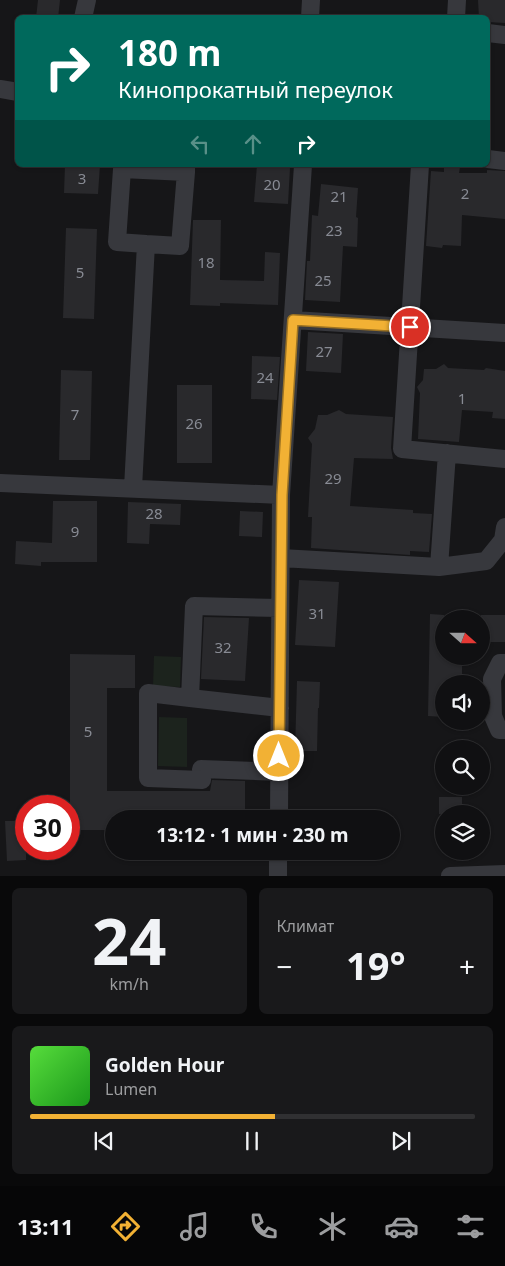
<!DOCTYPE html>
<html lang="ru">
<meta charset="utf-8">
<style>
:root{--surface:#101012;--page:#19191b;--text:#f1f3f6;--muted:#9c9d9f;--line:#303032;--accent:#f2b134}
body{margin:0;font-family:"Noto Sans",sans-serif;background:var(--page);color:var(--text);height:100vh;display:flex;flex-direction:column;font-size:19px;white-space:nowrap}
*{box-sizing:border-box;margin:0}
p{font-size:16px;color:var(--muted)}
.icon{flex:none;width:28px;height:28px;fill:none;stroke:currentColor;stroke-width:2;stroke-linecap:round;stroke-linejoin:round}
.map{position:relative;height:876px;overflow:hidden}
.side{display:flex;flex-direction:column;gap:12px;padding:12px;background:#09090a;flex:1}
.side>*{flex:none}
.top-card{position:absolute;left:15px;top:15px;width:475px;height:152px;border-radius:8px;box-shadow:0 1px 4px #0004,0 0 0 1px var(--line);background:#00695c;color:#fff;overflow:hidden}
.needle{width:32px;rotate:111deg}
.controls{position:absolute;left:435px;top:610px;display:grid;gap:10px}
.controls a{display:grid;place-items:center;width:55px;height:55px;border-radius:50%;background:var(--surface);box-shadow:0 1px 4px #0004,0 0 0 1px var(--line);font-size:25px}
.speed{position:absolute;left:15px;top:795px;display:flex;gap:10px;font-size:25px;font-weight:700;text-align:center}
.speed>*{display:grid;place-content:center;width:65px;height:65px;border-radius:50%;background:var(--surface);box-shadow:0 1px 4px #0004,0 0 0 1px var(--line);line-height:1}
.speed .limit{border:8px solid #d22;background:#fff;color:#111}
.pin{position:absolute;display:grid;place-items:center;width:42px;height:42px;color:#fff;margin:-21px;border:2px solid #fff;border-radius:50%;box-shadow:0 1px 5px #0007}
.me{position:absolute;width:55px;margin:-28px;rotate:0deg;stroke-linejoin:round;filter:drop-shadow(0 0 4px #0008)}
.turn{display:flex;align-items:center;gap:18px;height:105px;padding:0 20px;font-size:22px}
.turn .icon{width:65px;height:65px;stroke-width:2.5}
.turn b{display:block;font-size:35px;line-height:42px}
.lanes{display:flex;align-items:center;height:48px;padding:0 20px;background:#0003;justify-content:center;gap:25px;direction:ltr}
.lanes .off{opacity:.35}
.big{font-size:38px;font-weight:700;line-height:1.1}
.side .card{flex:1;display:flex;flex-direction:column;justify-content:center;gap:8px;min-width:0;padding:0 18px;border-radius:8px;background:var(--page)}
.side .dial{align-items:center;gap:0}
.dial b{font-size:65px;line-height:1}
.song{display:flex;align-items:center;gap:15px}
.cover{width:60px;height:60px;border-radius:8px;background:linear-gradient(135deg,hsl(110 70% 55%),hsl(120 70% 35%))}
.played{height:5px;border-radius:2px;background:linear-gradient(90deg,var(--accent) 55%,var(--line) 55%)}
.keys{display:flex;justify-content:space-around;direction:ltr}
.heat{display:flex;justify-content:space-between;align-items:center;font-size:28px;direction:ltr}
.side .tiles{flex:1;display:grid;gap:12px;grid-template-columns:1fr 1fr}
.card:last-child{grid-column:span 2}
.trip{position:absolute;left:105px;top:810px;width:295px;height:50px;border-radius:25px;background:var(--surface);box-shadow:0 1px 4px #0004,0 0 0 1px var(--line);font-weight:700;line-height:50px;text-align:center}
.tab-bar{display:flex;height:80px;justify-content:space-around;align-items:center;background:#060607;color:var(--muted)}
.tab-bar .icon{width:35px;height:35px}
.tab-bar .selected{color:var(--accent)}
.tab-bar b{font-size:22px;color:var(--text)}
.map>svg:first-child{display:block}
.green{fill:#1c231d}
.building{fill:#29292c}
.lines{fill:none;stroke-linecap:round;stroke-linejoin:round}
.minor{stroke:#37383d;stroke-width:18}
.route-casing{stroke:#9d7322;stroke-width:12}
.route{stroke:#f2b134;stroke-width:9}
.labels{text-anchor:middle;stroke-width:5;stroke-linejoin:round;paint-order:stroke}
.number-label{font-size:15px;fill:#888b94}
</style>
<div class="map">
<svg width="505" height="876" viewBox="0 0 505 876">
<rect width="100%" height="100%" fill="#161618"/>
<path class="green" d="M154,656L181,657L180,687L153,686Z
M159,717L187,718V767L158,766Z"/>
<path class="building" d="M38,0H60L58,18H36Z
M478,0H505V23L488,22V18H479Z
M65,165H100L98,194L64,193Z
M257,165L290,168L288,204L254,202Z
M444,167H460L459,173H487V170L505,171V219L462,215L461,246L443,245L442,248L426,246L431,171L444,172Z
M321,184L358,188L356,217L358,218L357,247L343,246L340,302L305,300L307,261H310L312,215L318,216Z
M193,220H221L220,280L264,281L265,252L280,253L278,305L220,303V306L190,305Z
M66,228L97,229L94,319L63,318Z
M308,332L343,334L341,373L306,371Z
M252,356L280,357L277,400L251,399Z
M444,364L448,368L484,370L486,368L505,371V419L492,418L493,412L462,410L459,442L418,439L420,393L417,387L423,380L424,369H436Z
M61,370L92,371L90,460H59Z
M177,385H212V463H177Z
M339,410L346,414L393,417L391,448L393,459L354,458L350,506L413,510V513L432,514L429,552L410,551V555L311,548L312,517H308L312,444L308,438L315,429L318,415H327Z
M53,501H97V562H41V566L15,564L16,541L52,543Z
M128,502L181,504L180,525L150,524L149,544L127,543Z
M240,511L263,512L262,537L239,536Z
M299,580L339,582L335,647L295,645Z
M430,614L444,615V656H462V684H444V717L428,716Z
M481,615H505V642H481Z
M204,617L249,618L245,681L201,679Z
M70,654L135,655V688H107V791H210L212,780L245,781V819H114V830H70Z
M297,681L320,682L319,708H318L317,751H295Z
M439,797H462V814H439Z
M5,821H22V841H26V860L7,861Z"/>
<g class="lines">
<path class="minor" d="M83,18L87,0
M310,18L311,0
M456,18L457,0
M488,33L505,35
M0,89L18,92
M488,159L505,161
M420,165L402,449L505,459
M146,244L180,246L186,172
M293,320L505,333
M0,483L281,495
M133,488L146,244L117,242L122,169L186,172V165
M281,558L439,567L486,561L503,540L505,527
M439,567L447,453
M505,663H500L492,679L493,716L499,730H505
M190,698L280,708
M279,772L201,769L202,780L148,778V693L190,698L194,606L280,608
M279,819L281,495L303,165
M278,876V851
M450,876L505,874"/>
</g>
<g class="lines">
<g class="route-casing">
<path id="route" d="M279,756L282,495L293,320L410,327"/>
</g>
<use href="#route" class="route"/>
</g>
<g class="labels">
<g class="number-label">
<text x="82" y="184">3</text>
<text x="272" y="190">20</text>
<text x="465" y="199">2</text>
<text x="339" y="202">21</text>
<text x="334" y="236">23</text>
<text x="206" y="268">18</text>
<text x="80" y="278">5</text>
<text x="323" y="286">25</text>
<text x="324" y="357">27</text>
<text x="265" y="383">24</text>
<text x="462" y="404">1</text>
<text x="75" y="420">7</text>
<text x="194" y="429">26</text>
<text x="333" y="484">29</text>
<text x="154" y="519">28</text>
<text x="75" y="537">9</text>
<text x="317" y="619">31</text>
<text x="223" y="653">32</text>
<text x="88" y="737">5</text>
</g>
</g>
</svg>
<div class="controls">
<a><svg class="needle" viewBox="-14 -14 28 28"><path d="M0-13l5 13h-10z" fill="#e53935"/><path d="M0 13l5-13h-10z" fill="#9c9d9f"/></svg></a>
<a><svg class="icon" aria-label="sound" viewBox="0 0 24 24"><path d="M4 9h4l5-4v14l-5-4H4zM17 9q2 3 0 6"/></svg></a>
<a><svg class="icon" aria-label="search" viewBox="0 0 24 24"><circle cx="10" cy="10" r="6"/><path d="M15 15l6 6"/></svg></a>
<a><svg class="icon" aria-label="layers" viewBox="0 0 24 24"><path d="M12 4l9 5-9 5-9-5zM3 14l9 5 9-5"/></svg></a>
</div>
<div class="speed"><div class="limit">30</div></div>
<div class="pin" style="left:410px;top:327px;background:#d93025"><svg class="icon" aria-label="arrive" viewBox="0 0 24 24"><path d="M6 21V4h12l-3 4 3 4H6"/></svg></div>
<svg class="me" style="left:279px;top:756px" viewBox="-20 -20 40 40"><circle r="17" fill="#f2b134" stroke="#fff" stroke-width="3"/><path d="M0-11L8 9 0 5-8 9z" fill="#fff"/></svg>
<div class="trip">13:12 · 1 мин · 230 m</div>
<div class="top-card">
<div class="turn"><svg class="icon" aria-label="right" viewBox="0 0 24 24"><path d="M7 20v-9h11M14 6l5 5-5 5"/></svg><div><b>180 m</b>Кинопрокатный переулок</div></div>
<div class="lanes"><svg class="icon off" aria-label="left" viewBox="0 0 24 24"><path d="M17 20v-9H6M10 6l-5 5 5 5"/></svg><svg class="icon off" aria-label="ahead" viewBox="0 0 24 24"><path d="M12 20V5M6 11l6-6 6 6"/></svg><svg class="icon" aria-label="right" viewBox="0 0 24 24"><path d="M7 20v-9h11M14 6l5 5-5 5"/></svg></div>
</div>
</div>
<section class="side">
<div class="tiles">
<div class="card dial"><b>24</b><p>km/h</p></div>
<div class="card"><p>Климат</p>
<div class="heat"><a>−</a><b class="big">19°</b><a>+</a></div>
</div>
<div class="card">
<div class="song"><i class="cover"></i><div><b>Golden Hour</b><p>Lumen</p></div></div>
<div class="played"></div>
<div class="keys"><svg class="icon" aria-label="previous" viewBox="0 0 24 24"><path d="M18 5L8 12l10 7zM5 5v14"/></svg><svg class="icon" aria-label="pause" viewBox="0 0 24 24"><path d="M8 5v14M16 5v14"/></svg><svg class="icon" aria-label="next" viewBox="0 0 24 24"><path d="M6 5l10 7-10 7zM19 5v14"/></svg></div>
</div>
</div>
</section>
<nav class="tab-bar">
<b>13:11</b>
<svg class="icon selected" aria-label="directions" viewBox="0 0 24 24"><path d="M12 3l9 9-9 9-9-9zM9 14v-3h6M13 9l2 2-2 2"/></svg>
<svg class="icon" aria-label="music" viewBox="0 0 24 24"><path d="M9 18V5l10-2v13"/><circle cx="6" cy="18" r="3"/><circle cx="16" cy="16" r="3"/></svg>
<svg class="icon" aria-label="phone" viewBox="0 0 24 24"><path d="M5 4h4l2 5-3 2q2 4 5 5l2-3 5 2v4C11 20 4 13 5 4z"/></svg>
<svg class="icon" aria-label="climate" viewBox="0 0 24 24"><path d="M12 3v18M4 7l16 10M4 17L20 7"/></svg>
<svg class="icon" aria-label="car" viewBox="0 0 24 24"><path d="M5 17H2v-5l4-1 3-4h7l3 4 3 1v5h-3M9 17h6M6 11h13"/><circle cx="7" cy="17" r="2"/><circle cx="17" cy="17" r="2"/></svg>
<svg class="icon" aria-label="filters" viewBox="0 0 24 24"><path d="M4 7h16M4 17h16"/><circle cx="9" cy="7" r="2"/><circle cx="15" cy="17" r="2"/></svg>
</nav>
